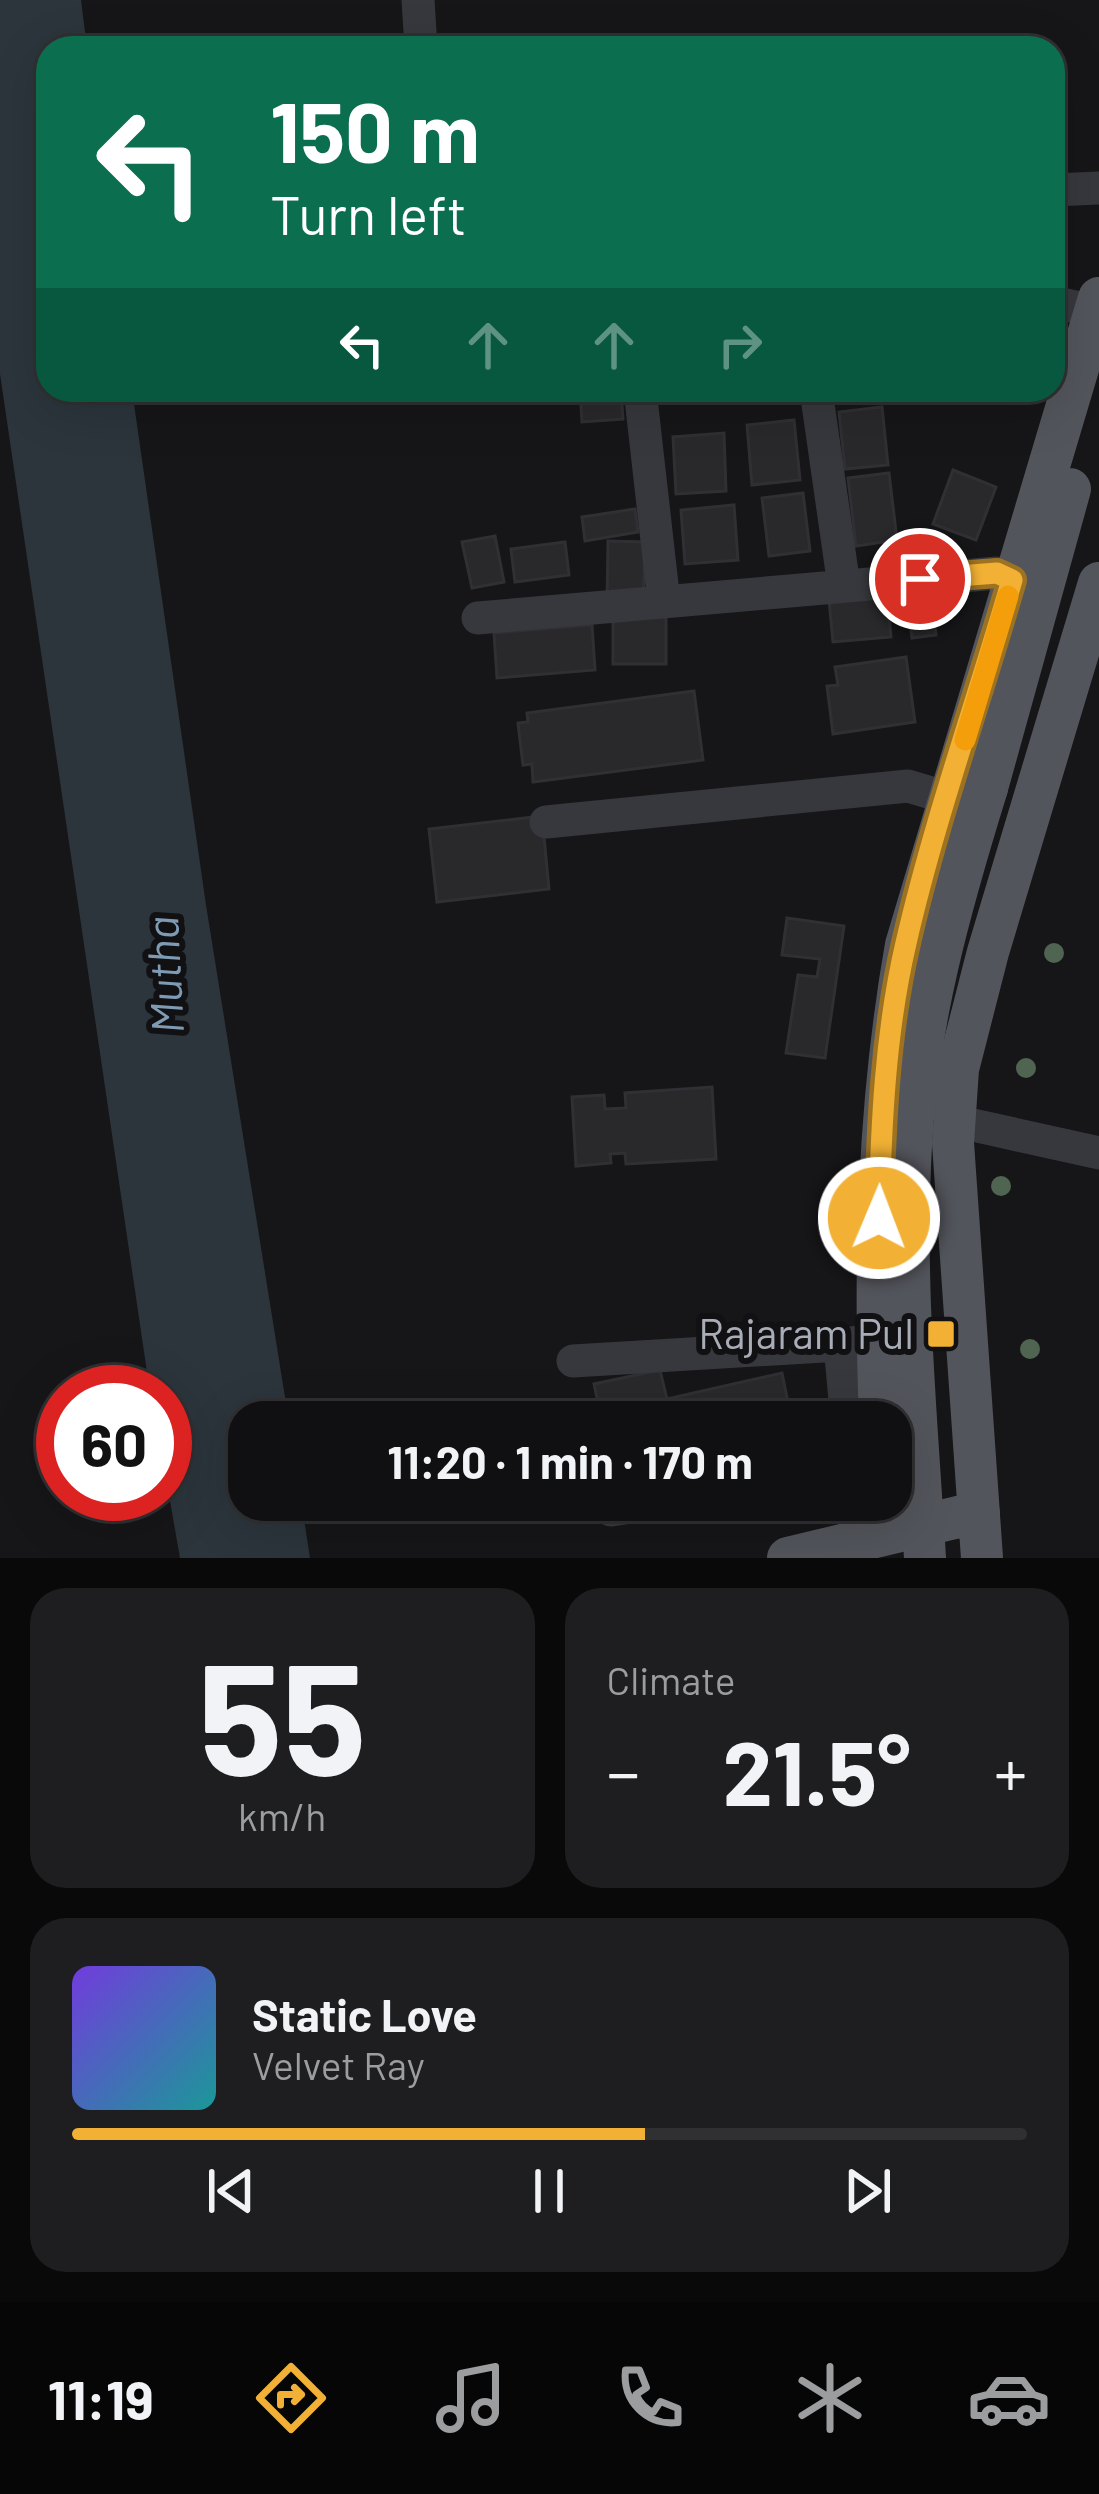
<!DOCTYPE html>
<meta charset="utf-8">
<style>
:root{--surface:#101012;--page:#1e1e20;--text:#f1f3f6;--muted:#9c9d9f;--line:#303032;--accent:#f2b134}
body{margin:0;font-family:Barlow,sans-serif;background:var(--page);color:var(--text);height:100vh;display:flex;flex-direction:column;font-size:45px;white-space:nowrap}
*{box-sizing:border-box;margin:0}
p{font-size:39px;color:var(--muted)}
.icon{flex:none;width:66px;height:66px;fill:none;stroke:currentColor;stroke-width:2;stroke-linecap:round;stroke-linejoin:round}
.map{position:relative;height:1558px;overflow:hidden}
.details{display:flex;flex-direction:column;gap:30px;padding:30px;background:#09090a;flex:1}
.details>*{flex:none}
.guide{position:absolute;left:36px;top:36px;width:1029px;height:366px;border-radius:36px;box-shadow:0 12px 48px #0002,0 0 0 3px var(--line);background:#0b6e4f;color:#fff;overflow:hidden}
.speed{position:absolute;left:36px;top:1365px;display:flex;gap:24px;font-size:60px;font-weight:700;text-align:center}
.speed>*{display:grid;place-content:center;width:156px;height:156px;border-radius:50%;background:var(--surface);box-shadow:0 12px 48px #0002,0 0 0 3px var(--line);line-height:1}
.speed .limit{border:18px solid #d22;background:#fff;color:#111}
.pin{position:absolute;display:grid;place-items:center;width:102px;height:102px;color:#fff;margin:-51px;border:6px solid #fff;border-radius:50%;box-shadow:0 3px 12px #0007}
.me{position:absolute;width:132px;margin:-66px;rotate:1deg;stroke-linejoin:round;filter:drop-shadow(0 0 9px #0008)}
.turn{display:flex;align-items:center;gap:42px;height:252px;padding:0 36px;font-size:54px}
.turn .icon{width:156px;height:156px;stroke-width:2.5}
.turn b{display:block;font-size:84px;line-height:102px}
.lanes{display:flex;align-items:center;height:114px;padding:0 36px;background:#0003;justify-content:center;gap:60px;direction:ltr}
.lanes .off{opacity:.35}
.big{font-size:90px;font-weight:700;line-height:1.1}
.details .widget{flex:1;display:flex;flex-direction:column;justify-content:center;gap:18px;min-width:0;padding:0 42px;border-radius:36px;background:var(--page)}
.details .dial{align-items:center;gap:0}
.dial b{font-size:156px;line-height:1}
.song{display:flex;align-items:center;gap:36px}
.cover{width:144px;height:144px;border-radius:18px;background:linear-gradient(135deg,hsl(260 70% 55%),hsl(180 70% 35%))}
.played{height:12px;border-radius:6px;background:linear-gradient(90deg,var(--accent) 60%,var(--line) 60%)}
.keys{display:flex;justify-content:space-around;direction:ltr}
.heat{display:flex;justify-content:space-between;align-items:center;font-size:66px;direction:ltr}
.details .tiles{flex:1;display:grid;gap:30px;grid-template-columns:1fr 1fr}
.widget:last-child{grid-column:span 2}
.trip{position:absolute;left:228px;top:1401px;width:684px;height:120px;border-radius:36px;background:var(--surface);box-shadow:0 12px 48px #0002,0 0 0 3px var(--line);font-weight:700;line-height:120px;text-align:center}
.dock{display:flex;height:192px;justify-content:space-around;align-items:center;background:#060607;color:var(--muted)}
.dock .icon{width:84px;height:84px}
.dock .active{color:var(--accent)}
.dock b{font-size:54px;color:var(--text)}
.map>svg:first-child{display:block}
.water{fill:#2c353c}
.building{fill:#29292c;stroke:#303034;stroke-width:3}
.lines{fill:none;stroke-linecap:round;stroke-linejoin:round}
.minor{stroke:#37383d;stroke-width:33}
.major{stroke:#53555c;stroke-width:42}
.major-bridge{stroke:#53555c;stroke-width:42}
.tree{fill:#506452}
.route-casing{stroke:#9d7322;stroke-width:30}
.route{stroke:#f2b134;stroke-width:21}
.slow{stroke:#f59e0b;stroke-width:21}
.poi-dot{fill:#f2b134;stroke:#111113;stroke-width:4.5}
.labels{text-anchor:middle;stroke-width:12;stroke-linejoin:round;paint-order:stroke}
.poi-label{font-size:42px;fill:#a8adb8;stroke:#111113;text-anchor:end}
.water-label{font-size:45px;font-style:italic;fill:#7f9bb3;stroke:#111113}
</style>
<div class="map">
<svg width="1099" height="1558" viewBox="0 0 1099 1558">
<rect width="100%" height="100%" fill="#161618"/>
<path class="water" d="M0,0H81L87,48H48V390H132L206,905L289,1422H249V1500H301L310,1558H180L165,1472V1392H151L147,1372L0,374Z"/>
<path class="building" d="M580,390H621L623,419L582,422Z
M837,390H881L882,394L838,401Z
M882,407L888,465L845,469L839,412Z
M794,420L800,480L752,485L747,425Z
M724,433L726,491L676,494L673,437Z
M953,470L996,487L976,540L933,524Z
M889,473L897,540L856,546L848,478Z
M803,493L810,551L769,556L762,498Z
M734,505L738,560L685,564L681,510Z
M635,509L638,532L585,541L582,517Z
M495,536L504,582L472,588L462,542Z
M608,541L645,542L643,602L607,601Z
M565,542L569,575L515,582L511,549Z
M930,588L936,635L912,638L906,591Z
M887,594L891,637L833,642L829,600Z
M613,617H666V664H613Z
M592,625L595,670L497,678L494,633Z
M906,657L915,722L833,734L827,686L838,685L835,667Z
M694,691L703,760L533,782L532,764L523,765L518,723L528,722L527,713Z
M542,816L549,889L437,902L429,829Z
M787,918L844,926L825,1058L786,1053L798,975L817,977L820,959L782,955Z
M712,1087L716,1159L626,1164L625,1153L610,1154L611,1163L576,1166L572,1097L604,1095L605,1109L626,1108L625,1093Z
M660,1370L667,1399L782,1373L792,1422H602L594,1384Z"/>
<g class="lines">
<path class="minor" d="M418,0L421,48
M1053,190L1099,188
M1053,302L1094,311
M640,390L664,602
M816,390L844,586
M478,618L997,573L1012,580
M546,822L908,786L948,798
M955,1121L1099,1153
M840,1345L847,1422
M573,1361L840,1345L876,1339
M611,1510L678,1500"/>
<path class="major" d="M987,788L1070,489
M880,1422C874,1262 878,1103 906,945L1099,298
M788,1558L979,1512
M982,1558L953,1143L958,1069L988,952L1099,583"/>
<path class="major-bridge" d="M925,1558C917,1422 903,1282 911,1146C917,1024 951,904 987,788"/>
</g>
<g class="tree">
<circle cx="1054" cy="953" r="10"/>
<circle cx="1026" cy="1068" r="10"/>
<circle cx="1001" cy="1186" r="10"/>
<circle cx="1030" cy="1349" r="10"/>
</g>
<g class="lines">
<g class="route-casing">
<path id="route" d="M879,1218C881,1126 885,1033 906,943C934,821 977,701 1012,580L997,573L920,579"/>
</g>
<use href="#route" class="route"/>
<path class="slow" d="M965,740L1008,596"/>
</g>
<rect class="poi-dot" x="926" y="1319" width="30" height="30" rx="6"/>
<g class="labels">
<g class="poi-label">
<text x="914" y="1349">Rajaram Pul</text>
</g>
<g class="water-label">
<text transform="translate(165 975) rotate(-93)" y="16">Mutha</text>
</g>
</g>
</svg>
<div class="speed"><div class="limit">60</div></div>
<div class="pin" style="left:920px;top:579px;background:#d93025"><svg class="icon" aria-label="arrive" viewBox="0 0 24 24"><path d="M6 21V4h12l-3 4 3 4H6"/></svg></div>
<svg class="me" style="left:879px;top:1218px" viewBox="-20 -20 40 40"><circle r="17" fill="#f2b134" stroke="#fff" stroke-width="3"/><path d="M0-11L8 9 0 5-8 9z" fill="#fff"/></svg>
<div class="trip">11:20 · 1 min · 170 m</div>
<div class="guide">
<div class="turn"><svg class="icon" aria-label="left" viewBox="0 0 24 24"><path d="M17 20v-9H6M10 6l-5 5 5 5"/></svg><div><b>150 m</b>Turn left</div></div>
<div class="lanes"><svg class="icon" aria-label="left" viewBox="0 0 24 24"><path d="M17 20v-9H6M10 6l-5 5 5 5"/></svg><svg class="icon off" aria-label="ahead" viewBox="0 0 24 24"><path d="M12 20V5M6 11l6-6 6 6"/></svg><svg class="icon off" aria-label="ahead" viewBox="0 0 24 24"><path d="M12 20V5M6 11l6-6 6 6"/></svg><svg class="icon off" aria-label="right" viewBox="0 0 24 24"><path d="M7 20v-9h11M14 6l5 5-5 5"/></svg></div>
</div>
</div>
<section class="details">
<div class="tiles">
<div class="widget dial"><b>55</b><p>km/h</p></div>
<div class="widget"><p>Climate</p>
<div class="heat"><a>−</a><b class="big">21.5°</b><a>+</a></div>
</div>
<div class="widget">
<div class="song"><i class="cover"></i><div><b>Static Love</b><p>Velvet Ray</p></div></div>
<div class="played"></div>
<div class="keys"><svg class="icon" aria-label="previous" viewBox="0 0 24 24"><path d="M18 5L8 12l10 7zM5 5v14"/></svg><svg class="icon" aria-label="pause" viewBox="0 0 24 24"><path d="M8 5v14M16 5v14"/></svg><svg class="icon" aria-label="next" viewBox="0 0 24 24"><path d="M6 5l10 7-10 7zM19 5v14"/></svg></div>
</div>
</div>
</section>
<nav class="dock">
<b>11:19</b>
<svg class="icon active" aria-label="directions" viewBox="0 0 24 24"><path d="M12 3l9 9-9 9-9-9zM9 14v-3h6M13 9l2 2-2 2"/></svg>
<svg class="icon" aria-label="music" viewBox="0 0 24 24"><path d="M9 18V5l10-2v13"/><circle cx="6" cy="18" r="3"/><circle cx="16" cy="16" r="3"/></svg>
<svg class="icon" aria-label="phone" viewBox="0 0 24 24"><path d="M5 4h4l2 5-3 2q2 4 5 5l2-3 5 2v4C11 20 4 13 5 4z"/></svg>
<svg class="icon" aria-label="climate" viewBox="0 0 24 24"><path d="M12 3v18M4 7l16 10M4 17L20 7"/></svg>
<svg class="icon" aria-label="car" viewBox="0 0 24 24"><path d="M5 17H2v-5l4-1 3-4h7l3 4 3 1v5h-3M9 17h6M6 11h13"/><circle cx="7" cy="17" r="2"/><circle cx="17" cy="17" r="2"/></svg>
</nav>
